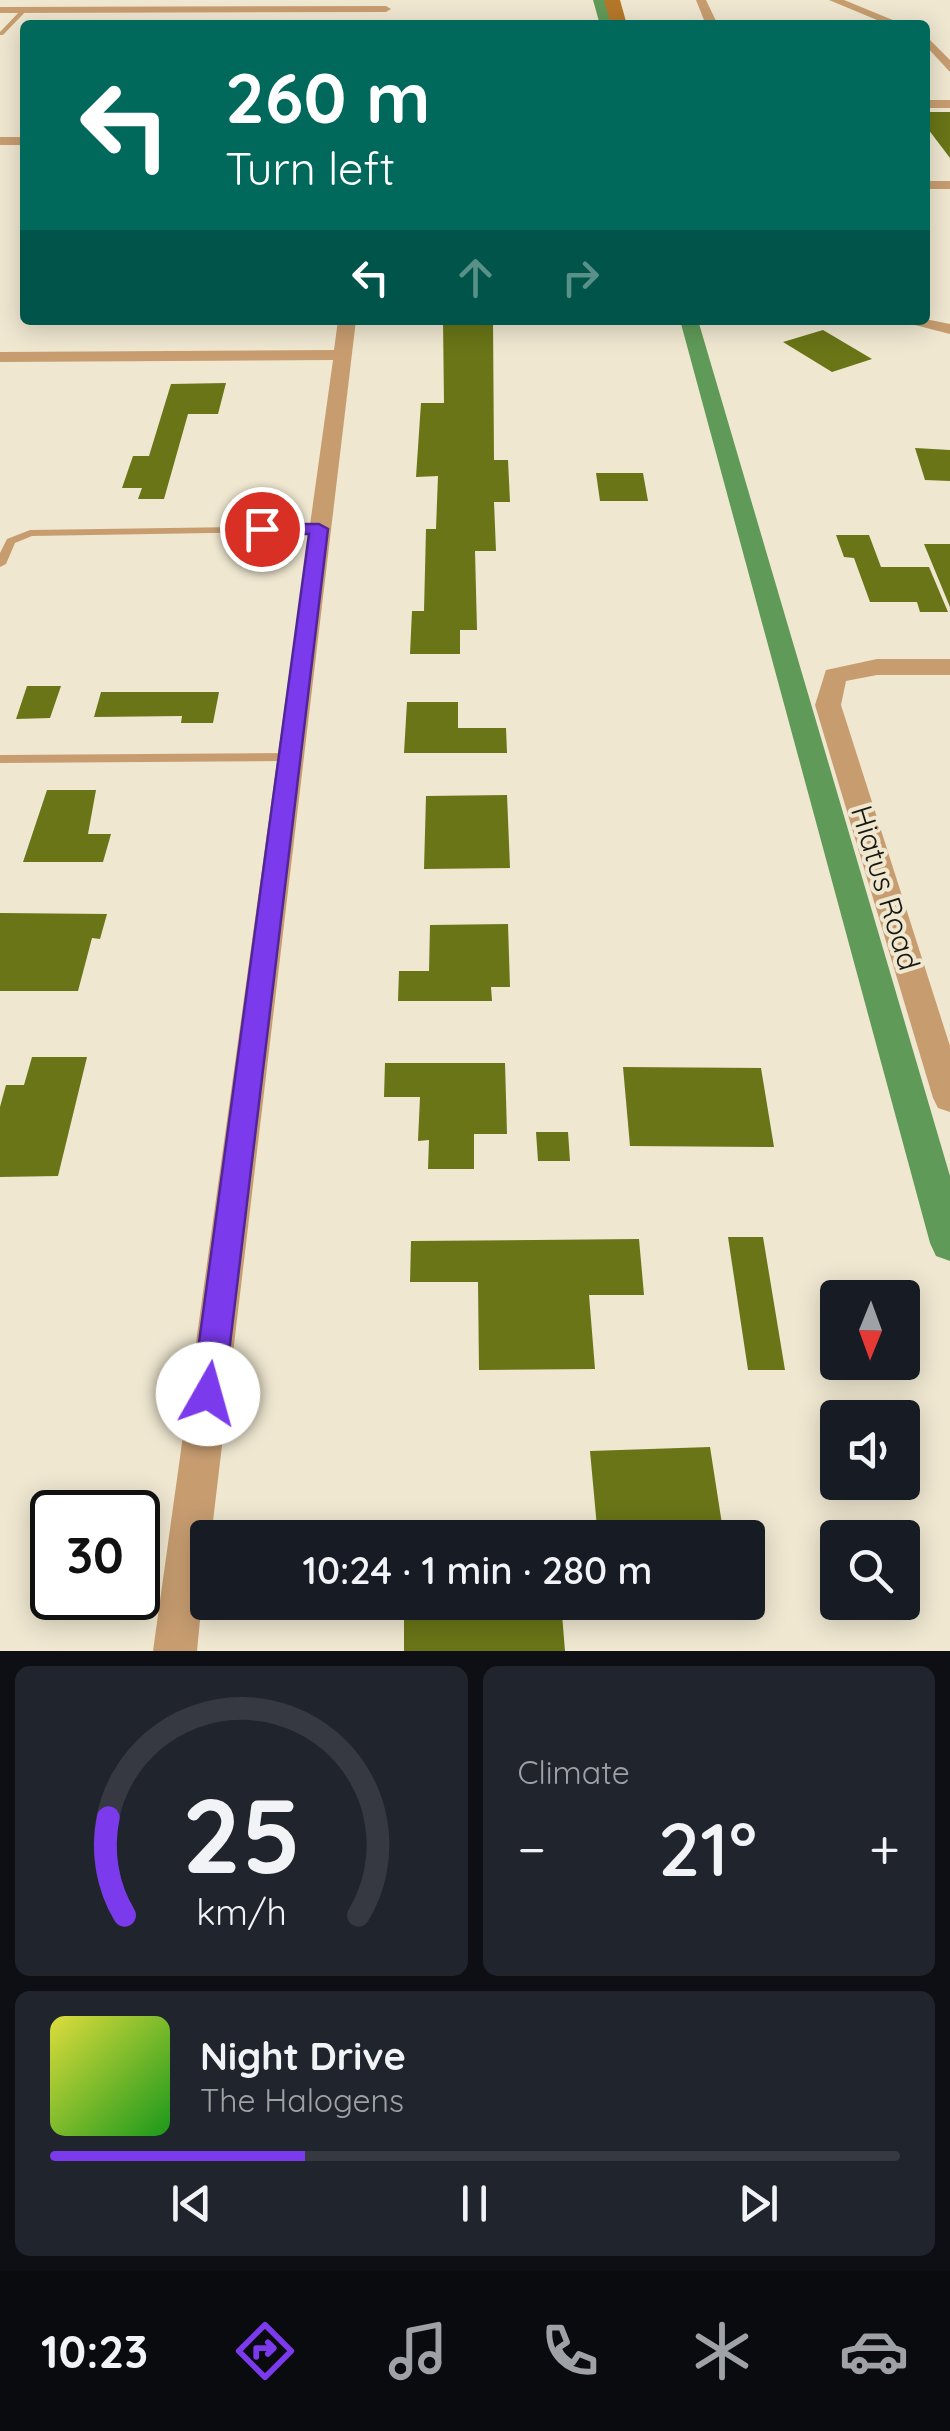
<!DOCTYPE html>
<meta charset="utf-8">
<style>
:root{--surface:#171b24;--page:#20242c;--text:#f1f3f6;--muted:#9ea1a6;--line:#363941;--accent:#7c3aed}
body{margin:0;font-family:Quicksand,sans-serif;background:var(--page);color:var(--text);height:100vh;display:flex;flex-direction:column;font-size:38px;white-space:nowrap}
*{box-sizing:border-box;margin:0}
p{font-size:32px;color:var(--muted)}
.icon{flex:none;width:55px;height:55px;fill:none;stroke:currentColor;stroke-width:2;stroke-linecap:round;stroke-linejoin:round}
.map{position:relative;height:1651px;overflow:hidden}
.details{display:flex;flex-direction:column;gap:15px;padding:15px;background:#0d0f14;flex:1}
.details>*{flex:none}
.hud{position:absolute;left:20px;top:20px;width:910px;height:305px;border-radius:10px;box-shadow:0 5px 25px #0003;background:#00695c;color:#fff;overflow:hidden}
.needle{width:65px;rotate:181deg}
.fabs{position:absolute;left:820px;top:1280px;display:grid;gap:20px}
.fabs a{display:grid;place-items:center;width:100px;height:100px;border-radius:10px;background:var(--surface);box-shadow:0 5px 25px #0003;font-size:50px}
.speed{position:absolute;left:30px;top:1490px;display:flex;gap:20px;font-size:50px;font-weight:700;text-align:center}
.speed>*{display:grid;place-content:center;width:130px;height:130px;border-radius:50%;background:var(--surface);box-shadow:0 5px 25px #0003;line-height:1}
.speed .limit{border:5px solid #111;border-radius:15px;background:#fff;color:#111}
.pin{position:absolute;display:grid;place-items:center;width:85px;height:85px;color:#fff;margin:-42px;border:5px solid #fff;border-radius:50%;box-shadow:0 2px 10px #0007}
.me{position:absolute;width:110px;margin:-55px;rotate:7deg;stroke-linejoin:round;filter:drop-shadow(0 0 8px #0008)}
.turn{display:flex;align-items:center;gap:35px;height:210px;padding:0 40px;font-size:45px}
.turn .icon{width:130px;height:130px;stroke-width:2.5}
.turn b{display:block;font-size:70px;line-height:85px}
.lanes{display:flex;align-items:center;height:95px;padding:0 40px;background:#0003;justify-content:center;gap:50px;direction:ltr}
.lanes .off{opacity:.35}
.big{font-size:75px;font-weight:600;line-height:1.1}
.details .widget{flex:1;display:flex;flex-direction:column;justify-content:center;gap:15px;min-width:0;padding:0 35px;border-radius:15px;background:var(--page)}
.details .dial{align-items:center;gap:0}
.dial svg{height:260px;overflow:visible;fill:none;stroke:var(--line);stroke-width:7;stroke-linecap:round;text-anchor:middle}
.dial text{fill:var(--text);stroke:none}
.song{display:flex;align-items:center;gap:30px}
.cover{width:120px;height:120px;border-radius:15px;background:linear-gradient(135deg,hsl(60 70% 55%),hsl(120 70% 35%))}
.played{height:10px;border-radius:5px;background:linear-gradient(90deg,var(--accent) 30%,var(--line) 30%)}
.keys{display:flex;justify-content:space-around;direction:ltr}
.heat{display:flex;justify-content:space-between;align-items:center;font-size:55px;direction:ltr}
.details .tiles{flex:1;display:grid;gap:15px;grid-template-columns:1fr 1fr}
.widget:last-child{grid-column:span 2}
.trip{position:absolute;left:190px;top:1520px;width:575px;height:100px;border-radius:10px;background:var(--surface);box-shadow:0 5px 25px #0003;font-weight:600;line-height:100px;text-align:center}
.menu{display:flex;height:160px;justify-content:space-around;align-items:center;background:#090b0e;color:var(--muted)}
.menu .icon{width:70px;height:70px}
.menu .on{color:var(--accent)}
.menu b{font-size:45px;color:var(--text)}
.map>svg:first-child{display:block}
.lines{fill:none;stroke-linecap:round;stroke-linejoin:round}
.canal{fill:#609a58;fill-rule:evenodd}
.building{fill:#697517}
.lane{fill:#c79d70;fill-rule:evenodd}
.street{fill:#c79d70;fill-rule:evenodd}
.secondary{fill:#b5772a;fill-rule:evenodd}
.route{fill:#7c3aed;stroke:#51269a;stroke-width:2.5}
.labels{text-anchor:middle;stroke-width:8;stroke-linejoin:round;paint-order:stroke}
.street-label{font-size:30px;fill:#18160e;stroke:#efe7d0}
</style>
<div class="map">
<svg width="950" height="1651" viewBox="0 0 950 1651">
<rect width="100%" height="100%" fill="#efe7d0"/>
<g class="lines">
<path class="canal" d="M593,0H605L612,25H600Z
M680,320H698L950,1176V1261L936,1256L930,1243Z"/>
</g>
<path class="building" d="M925,112H950V158L925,125Z
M443,320H493L494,460H508L510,502H494L496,551H475L477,630H460V654H410L412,611H424L426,529H436L438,476L416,477L421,403H444Z
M823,330L872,359L832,372L783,342Z
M226,383L218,414H188L164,499H138L142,488H122L133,456H149L171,384Z
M915,448L950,450V481L925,480Z
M596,473H643L648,501H600Z
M836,535H869L881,567H929L948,612H920L917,602H870L854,558L844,557Z
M924,544H950V607Z
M27,686H61L50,718L16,719Z
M101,692H219L213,723H181L182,716L94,717Z
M407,702H458V728H506L507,753H404Z
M47,790H96L88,834H111L103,862H23Z
M507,795L510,868L424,869L426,796Z
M0,913L107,914L100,939L92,938L78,991H0Z
M508,924L510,987H491L492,1001H398L399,971H429L430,925Z
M32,1057H87L58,1176L0,1177V1107L6,1085H24Z
M385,1063H505L507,1134H474V1169H428L429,1140L418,1141L420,1097H384Z
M623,1067L761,1068L774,1147L630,1146Z
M536,1132H568L570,1161H538Z
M728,1237H763L785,1370H748Z
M639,1239L644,1295H589L595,1369L479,1370L478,1282H410L411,1241Z
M710,1447L724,1537L598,1538L590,1451Z
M404,1602H561L565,1651H404Z"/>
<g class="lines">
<path class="lane" d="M22,9L27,10L3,35H0V32Z
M319,526L324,529L323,531L32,536L15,543L6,564L0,567V553L7,539L30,530Z
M290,753L297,757L290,761L0,763V755Z"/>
<path class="street" d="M696,0H706L718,25H706Z
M829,0H844L905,25H889Z
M0,7L386,6L391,9L386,12L0,13Z
M925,35L950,60V72L925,45Z
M925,100H950V108H925Z
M0,137H25V145H0Z
M925,181H950V189H925Z
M925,319L950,324V334L907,323Z
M338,320H356L211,1538H208L197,1651H153L333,360L0,362V352L334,350Z
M877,659H950V675H877L846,681L841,705L950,1046V1112L938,1108L933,1098L815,705L826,670Z"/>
<path class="secondary" d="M604,0H620L627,25H611Z"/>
</g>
<path class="route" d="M319,524L328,529L224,1394L220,1405L208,1410L197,1405L192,1394L309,534H262L253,529L262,524Z"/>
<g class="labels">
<g class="street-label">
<text transform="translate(885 888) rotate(73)" y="10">Hiatus Road</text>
</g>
</g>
</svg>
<div class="fabs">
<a><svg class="needle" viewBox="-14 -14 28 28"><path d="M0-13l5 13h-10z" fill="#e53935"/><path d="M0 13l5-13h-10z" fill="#9ea1a6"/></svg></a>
<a><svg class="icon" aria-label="sound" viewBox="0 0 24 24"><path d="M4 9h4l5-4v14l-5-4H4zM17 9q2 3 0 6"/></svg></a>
<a><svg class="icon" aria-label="search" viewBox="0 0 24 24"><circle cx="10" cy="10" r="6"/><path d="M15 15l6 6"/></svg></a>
</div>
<div class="speed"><div class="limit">30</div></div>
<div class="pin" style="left:262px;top:529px;background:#d93025"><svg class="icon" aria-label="arrive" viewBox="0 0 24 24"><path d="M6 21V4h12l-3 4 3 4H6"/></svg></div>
<svg class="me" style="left:208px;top:1394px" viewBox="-20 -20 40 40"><circle r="19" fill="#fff"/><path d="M0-13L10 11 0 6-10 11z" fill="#7c3aed"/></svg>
<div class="trip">10:24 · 1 min · 280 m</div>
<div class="hud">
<div class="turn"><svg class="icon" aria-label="left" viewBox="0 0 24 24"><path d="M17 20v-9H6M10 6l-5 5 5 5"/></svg><div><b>260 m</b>Turn left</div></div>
<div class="lanes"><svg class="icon" aria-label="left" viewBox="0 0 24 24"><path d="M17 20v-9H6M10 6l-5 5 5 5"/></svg><svg class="icon off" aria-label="ahead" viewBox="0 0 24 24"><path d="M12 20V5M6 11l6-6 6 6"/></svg><svg class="icon off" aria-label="right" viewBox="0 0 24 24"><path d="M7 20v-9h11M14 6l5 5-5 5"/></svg></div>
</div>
</div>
<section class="details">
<div class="tiles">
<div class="widget dial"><svg viewBox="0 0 100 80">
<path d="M14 69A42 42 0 1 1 86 69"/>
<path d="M14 69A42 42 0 0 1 9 39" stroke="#7c3aed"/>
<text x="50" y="56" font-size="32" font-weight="700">25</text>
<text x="50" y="72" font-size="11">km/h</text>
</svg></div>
<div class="widget"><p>Climate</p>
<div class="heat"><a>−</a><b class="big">21°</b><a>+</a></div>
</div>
<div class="widget">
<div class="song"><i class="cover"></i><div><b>Night Drive</b><p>The Halogens</p></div></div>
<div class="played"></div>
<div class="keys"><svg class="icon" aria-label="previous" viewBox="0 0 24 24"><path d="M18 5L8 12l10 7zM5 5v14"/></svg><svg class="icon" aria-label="pause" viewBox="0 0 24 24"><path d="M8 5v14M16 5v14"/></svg><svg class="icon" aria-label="next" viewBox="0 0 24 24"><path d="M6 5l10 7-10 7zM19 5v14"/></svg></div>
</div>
</div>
</section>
<nav class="menu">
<b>10:23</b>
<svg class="icon on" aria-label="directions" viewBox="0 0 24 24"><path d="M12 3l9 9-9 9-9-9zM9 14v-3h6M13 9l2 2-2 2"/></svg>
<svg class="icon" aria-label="music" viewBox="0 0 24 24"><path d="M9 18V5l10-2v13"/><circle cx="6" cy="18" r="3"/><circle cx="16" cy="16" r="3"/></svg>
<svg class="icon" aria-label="phone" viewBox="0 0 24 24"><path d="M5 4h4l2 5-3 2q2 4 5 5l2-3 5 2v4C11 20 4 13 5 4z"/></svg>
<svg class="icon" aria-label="climate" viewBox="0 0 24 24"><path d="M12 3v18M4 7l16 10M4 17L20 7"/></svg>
<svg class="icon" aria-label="car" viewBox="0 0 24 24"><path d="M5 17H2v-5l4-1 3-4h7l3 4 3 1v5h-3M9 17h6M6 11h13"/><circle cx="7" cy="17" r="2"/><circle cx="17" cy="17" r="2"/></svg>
</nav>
